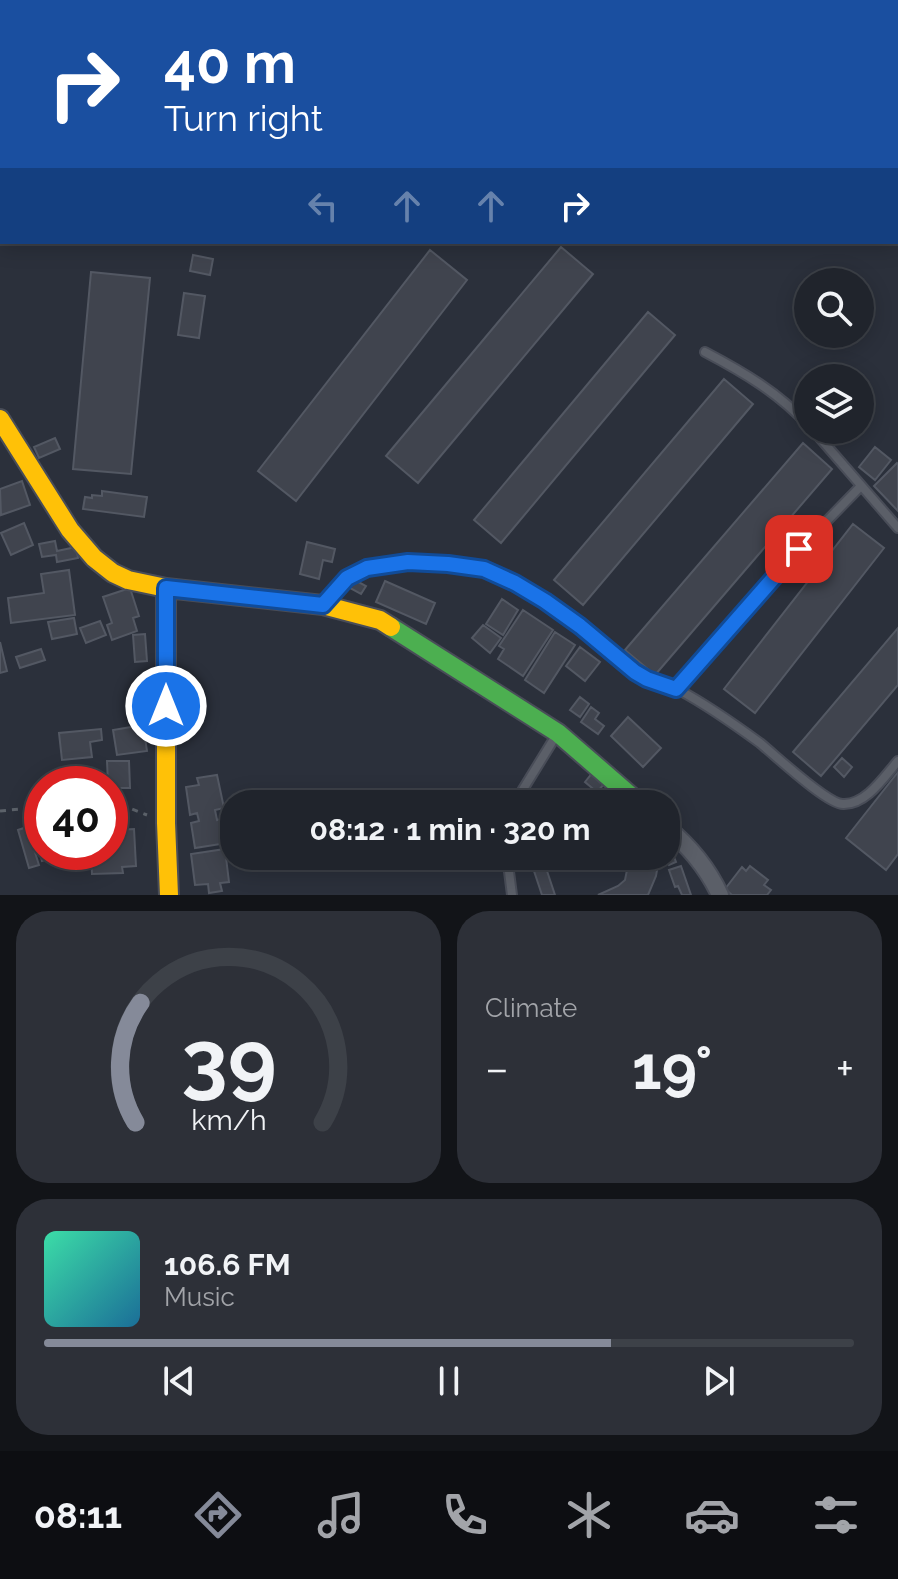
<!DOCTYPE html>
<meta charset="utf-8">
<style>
:root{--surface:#20242c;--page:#2d3038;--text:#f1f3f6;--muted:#a2a4a9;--line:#3d4148;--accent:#858a99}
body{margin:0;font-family:Raleway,sans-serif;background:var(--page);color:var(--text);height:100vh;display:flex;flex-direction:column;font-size:30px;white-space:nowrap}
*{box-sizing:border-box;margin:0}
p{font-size:26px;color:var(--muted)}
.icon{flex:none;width:44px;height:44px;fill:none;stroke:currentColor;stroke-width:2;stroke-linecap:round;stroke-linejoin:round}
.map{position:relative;height:895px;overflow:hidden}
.sheet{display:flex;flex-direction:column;gap:16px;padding:16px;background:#121418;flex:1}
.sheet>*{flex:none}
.guide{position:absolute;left:0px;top:0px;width:898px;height:244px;box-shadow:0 4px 20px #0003,0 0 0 2px var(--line);background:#1a4fa0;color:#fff;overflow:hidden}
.tools{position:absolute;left:794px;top:268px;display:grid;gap:16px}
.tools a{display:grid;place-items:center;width:80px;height:80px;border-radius:50%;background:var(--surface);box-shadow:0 4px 20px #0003,0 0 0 2px var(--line);font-size:40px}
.speed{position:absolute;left:24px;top:766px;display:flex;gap:16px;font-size:40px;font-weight:700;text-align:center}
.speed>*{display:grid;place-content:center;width:104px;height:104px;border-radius:50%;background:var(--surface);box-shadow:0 4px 20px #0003,0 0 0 2px var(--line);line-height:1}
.speed .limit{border:12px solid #d22;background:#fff;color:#111}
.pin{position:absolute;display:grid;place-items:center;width:68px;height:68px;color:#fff;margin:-34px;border-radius:16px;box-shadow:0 4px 12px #0006}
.me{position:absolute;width:88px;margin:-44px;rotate:0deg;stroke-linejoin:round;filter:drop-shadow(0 0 6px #0008)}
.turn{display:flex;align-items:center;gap:28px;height:168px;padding:0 32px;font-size:36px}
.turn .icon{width:104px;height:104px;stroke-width:2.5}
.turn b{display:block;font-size:56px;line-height:68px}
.lanes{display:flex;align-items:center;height:76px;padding:0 32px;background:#0003;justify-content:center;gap:40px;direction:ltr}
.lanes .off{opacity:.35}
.big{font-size:60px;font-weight:700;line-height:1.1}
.sheet .card{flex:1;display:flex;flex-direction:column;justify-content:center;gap:12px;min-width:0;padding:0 28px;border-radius:32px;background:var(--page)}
.sheet .dial{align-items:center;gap:0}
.dial svg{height:208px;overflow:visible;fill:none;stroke:var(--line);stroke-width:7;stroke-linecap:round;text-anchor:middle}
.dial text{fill:var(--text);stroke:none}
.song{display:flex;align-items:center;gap:24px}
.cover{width:96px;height:96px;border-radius:12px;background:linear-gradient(135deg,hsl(160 70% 55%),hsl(200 70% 35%))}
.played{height:8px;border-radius:4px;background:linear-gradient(90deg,var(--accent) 70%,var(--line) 70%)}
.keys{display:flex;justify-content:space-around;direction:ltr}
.heat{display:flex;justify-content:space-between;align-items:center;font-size:44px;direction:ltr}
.sheet .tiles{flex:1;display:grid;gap:16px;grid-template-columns:1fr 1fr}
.card:last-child{grid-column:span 2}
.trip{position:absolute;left:220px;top:790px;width:460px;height:80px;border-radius:32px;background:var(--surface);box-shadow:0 4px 20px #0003,0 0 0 2px var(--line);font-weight:700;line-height:80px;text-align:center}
.tabs{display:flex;height:128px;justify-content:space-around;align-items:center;background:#0d0e12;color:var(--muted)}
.tabs .icon{width:56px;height:56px}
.tabs .active{color:var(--accent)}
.tabs b{font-size:36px;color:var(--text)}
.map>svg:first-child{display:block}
.building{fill:#40444e;stroke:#535863;stroke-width:2}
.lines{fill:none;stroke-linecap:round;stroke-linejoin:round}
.lane-casing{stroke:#494d58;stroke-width:12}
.street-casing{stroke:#494d58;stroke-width:20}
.fast-casing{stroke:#494d58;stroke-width:22}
.slow-casing{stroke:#494d58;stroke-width:22}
.path{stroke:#5c626a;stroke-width:3;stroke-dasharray:6 6;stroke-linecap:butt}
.lane{stroke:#5b5f68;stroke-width:8}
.street{stroke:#5b5f68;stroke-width:16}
.fast{stroke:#4caf50;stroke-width:18}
.slow{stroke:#ffc107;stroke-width:18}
.route-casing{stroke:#114b97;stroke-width:20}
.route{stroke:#1a73e8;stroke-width:14}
</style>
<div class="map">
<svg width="898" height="895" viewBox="0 0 898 895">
<rect width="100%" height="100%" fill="#2b303b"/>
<path class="building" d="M561,247L593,274L418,483L386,456Z
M430,250L467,280L296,501L258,471Z
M193,255L213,259L210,275L190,271Z
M91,272L150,278L131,474L73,469Z
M184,293L205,296L199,338L178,335Z
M648,312L675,335L501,543L474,520Z
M724,379L753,404L583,605L554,580Z
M55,438L60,449L39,458L34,447Z
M803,443L832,469L655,675L625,650Z
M875,447L891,460L875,480L859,467Z
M897,463L898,464V511L874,486Z
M22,481L30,505L1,515L0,489Z
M102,491L147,497L144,517L83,509L85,497L92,498V495L102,496Z
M24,523L33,545L11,555L1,533Z
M853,524L884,548L755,713L724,689Z
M55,541L57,551L76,547L78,558L57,562L56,555L42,557L39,544Z
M307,542L335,549L332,562L323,560L319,579L300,574Z
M69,570L75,615L11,623L8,598L44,593L41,574Z
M353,579L366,586L361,594L348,587Z
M385,581L435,603L426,624L376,602Z
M130,588L139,616L133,618L137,631L112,640L107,625L112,623L103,597Z
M502,599L518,610L503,635L486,624Z
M523,610L553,630L523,676L498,659L504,649L499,646Z
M74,618L77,634L52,639L48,622Z
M100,621L106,635L86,643L80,628Z
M483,625L501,638L490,653L472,638Z
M898,628V685L821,776L793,752Z
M555,632L575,645L544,693L525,680Z
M145,634L147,661L135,662L133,635Z
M0,642L7,671L0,673Z
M580,647L600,662L585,681L566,666Z
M41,649L45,660L20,668L16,657Z
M580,697L589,704L580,717L570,710Z
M591,707L599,713L595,719L604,726L598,734L581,722Z
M628,717L661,748L643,767L611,736Z
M143,725L147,751L117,755L113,730Z
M101,729L102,740L90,742L92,757L62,760L59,733Z
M842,758L852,767L844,777L834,767Z
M107,761H129L130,788H110V784H108Z
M593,772L605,783L597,792L585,782Z
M898,772V854L886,870L846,838Z
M217,775L224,808L215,810L217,820L223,819L227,843L195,848L191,823L199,821L197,813L190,815L186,787L199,785L197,778Z
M42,822V840L32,843L39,865L29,868L18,830Z
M134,829L136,866L122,867L123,873L92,874L91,852H110V845H113L112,830Z
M666,837L676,862L669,865L665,856Z
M42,846V852H68L42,861L38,847Z
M225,849L229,882L220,883L222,891L209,893L208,884L195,885L191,854Z
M529,856H542L555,895H542Z
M624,856H657L659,859L656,876L648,895H598L618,886L625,880L628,865Z
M681,866L691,895H682L678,886L675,887L669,870Z
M750,866L768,880L764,885L771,890L767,895H732L725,889L742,867L746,871Z"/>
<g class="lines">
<g class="lane-casing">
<path id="lane" d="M705,352C743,372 779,393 808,425
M813,430L898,528
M326,601C332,594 339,585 346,578C366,563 399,562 422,563C442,564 464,564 483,569C516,578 557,607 582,628C599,642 615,659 634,672C647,681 664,683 679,690C707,705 734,724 760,743C776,756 827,804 843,804C866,805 884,777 898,761
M676,689L778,571L861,486
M514,804L557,734
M507,856L512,895"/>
</g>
<g class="street-casing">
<path id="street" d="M666,827C688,845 708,869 720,895"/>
</g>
<g class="fast-casing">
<path id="fast" d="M391,627L558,733L640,804"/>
</g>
<g class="slow-casing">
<path id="slow" d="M0,419L70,530L94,558L113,573L128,580L166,588L323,605L380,620L391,627
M166,588V823L169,895"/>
</g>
<path class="path" d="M110,800L147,815
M0,811L42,807"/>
<use href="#lane" class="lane"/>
<use href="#street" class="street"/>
<use href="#fast" class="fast"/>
<use href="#slow" class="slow"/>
</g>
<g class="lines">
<g class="route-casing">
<path id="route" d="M166,706V588L323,605L347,578L367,568L408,562L448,564L484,569L515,583L545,601L580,626L635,672L647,679L676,689L799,549"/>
</g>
<use href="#route" class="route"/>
</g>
</svg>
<div class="tools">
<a><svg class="icon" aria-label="search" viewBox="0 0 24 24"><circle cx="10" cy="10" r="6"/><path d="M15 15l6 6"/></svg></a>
<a><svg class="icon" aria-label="layers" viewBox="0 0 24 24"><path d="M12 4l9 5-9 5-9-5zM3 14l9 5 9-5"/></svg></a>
</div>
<div class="speed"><div class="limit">40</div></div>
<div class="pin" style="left:799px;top:549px;background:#d93025"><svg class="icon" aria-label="arrive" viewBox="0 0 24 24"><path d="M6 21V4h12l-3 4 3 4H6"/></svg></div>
<svg class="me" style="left:166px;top:706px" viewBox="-20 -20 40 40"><circle r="17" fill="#1a73e8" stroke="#fff" stroke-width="3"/><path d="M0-11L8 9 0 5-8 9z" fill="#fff"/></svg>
<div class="trip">08:12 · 1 min · 320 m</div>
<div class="guide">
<div class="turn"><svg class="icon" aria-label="right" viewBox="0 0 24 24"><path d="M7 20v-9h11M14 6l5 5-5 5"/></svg><div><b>40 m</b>Turn right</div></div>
<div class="lanes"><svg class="icon off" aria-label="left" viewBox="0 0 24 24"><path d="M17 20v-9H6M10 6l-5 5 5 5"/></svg><svg class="icon off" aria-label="ahead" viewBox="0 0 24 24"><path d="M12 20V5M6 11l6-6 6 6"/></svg><svg class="icon off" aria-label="ahead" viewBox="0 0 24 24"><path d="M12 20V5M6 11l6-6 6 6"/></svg><svg class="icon" aria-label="right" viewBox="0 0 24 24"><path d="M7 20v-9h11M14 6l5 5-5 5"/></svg></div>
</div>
</div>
<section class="sheet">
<div class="tiles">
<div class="card dial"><svg viewBox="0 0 100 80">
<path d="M14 69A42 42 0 1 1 86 69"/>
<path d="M14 69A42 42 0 0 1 16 23" stroke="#858a99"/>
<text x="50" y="56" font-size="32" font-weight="700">39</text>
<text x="50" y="72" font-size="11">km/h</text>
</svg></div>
<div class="card"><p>Climate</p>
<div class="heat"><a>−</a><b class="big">19°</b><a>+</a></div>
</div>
<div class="card">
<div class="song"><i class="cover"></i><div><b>106.6 FM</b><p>Music</p></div></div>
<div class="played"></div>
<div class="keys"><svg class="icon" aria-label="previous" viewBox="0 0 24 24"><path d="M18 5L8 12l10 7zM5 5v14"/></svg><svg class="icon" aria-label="pause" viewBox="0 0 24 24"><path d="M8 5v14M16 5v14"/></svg><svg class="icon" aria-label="next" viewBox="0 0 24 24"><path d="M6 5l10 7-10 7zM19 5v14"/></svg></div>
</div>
</div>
</section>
<nav class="tabs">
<b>08:11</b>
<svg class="icon active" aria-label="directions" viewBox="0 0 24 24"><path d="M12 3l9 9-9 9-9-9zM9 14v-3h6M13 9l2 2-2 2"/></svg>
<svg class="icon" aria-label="music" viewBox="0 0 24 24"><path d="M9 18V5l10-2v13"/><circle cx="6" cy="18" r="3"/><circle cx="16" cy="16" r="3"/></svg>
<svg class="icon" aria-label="phone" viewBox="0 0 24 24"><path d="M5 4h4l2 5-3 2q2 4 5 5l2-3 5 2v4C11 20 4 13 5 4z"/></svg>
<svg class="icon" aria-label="climate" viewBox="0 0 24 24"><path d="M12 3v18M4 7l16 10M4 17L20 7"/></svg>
<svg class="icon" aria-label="car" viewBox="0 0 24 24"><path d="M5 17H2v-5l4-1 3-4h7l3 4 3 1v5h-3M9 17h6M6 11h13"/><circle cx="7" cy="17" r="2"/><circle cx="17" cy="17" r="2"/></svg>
<svg class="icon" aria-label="filters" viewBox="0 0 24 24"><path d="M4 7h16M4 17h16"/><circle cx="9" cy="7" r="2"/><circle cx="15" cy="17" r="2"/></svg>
</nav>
